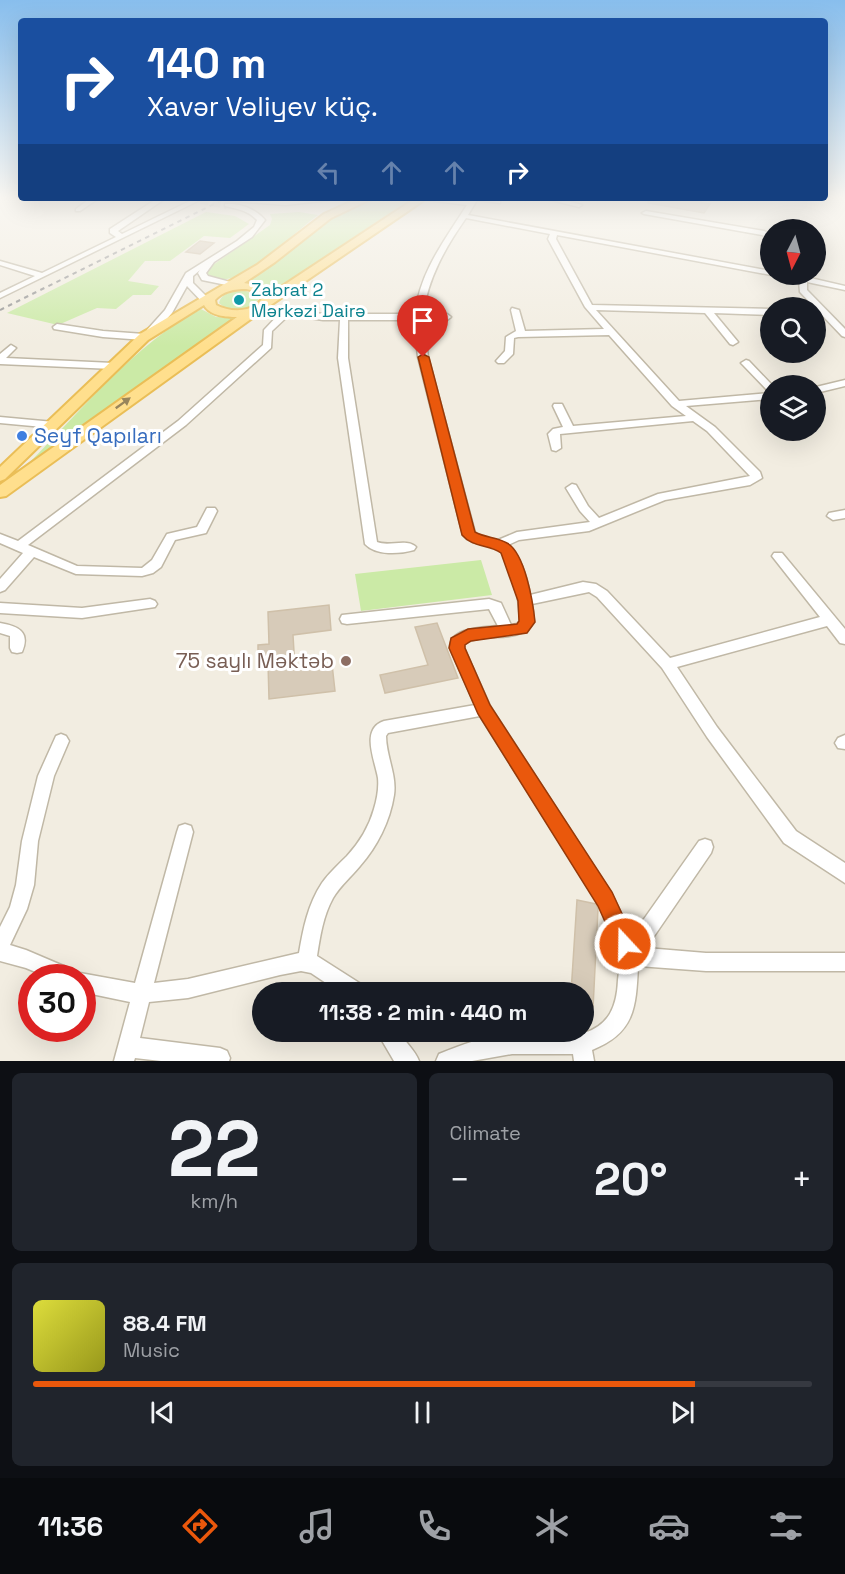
<!DOCTYPE html>
<meta charset="utf-8">
<style>
:root{--surface:#171b24;--page:#20242c;--text:#f1f3f6;--muted:#9ea1a6;--line:#363941;--accent:#ea580c}
body{margin:0;font-family:"Space Grotesk",sans-serif;background:var(--page);color:var(--text);height:100vh;display:flex;flex-direction:column;font-size:22px;white-space:nowrap}
*{box-sizing:border-box;margin:0}
p{font-size:20px;color:var(--muted)}
.icon{flex:none;width:33px;height:33px;fill:none;stroke:currentColor;stroke-width:2;stroke-linecap:round;stroke-linejoin:round}
.map{position:relative;height:1061px;overflow:hidden}
.sheet{display:flex;flex-direction:column;gap:12px;padding:12px;background:#0d0f14;flex:1}
.sheet>*{flex:none}
.guide{position:absolute;left:18px;top:18px;width:810px;height:183px;border-radius:6px;box-shadow:0 6px 24px #0002;background:#1a4fa0;color:#fff;overflow:hidden}
.needle{width:39px;rotate:186deg}
.buttons{position:absolute;left:760px;top:219px;display:grid;gap:12px}
.buttons a{display:grid;place-items:center;width:66px;height:66px;border-radius:50%;background:var(--surface);box-shadow:0 6px 24px #0002;font-size:30px}
.speed{position:absolute;left:18px;top:964px;display:flex;gap:12px;font-size:30px;font-weight:700;text-align:center}
.speed>*{display:grid;place-content:center;width:78px;height:78px;border-radius:50%;background:var(--surface);box-shadow:0 6px 24px #0002;line-height:1}
.speed .limit{border:9px solid #d22;background:#fff;color:#111}
.pin{position:absolute;display:grid;place-items:center;width:51px;height:51px;color:#fff;margin:-62px -26px;border-radius:50% 50% 50% 0;rotate:-45deg;box-shadow:0 0 6px #0007}
.pin .icon{rotate:45deg}
.me{position:absolute;width:66px;margin:-33px;rotate:339deg;stroke-linejoin:round;filter:drop-shadow(0 0 4px #0008)}
.turn{display:flex;align-items:center;gap:21px;height:126px;padding:0 30px;font-size:27px}
.turn .icon{width:78px;height:78px;stroke-width:2.5}
.turn b{display:block;font-size:42px;line-height:51px}
.lanes{display:flex;align-items:center;height:57px;padding:0 30px;background:#0003;justify-content:center;gap:30px;direction:ltr}
.lanes .off{opacity:.35}
.big{font-size:45px;font-weight:700;line-height:1.1}
.sheet .tile{flex:1;display:flex;flex-direction:column;justify-content:center;gap:9px;min-width:0;padding:0 21px;border-radius:9px;background:var(--page)}
.sheet .dial{align-items:center;gap:0}
.dial b{font-size:78px;line-height:1}
.song{display:flex;align-items:center;gap:18px}
.cover{width:72px;height:72px;border-radius:9px;background:linear-gradient(135deg,hsl(60 70% 55%),hsl(60 70% 35%))}
.played{height:6px;border-radius:3px;background:linear-gradient(90deg,var(--accent) 85%,var(--line) 85%)}
.keys{display:flex;justify-content:space-around;direction:ltr}
.heat{display:flex;justify-content:space-between;align-items:center;font-size:33px;direction:ltr}
.sheet .tiles{flex:1;display:grid;gap:12px;grid-template-columns:1fr 1fr}
.tile:last-child{grid-column:span 2}
.trip{position:absolute;left:252px;top:982px;width:342px;height:60px;border-radius:30px;background:var(--surface);box-shadow:0 6px 24px #0002;font-weight:700;line-height:60px;text-align:center}
.tabs{display:flex;height:96px;justify-content:space-around;align-items:center;background:#090b0e;color:var(--muted)}
.tabs .icon{width:42px;height:42px}
.tabs .selected{color:var(--accent)}
.tabs b{font-size:27px;color:var(--text)}
.map>svg:first-child{display:block}
.green{fill:#cbeaa6}
.building{fill:#d7cbb9;stroke:#cfc0a9;stroke-width:1.5}
.lines{fill:none;stroke-linecap:round;stroke-linejoin:round}
.minor-tunnel{stroke:#cfcabe;stroke-width:8;stroke-dasharray:8 4;stroke-linecap:butt}
.minor-casing{stroke:#c0b8a6;stroke-width:3}
.major-casing{stroke:#eabe57;stroke-width:4}
.minor{fill:#fff;fill-rule:evenodd}
.major{fill:#ffdf8d;fill-rule:evenodd}
.rail{stroke:#939393;stroke-width:2;stroke-dasharray:4.5 4.5;stroke-linecap:butt}
.oneway{fill:#98855b}
.route{fill:#ea580c;stroke:#983908;stroke-width:1.5}
.culture-dot{fill:#0f9aa8;stroke:#fff;stroke-width:2}
.shop-dot{fill:#3f7fe0;stroke:#fff;stroke-width:2}
.education-dot{fill:#8d6e63;stroke:#fff;stroke-width:2}
.labels{text-anchor:middle;stroke-width:6;stroke-linejoin:round;paint-order:stroke}
.far-culture-label{font-size:18px;fill:#0d838f;stroke:#fff;text-anchor:start}
.shop-label{font-size:21px;fill:#366cbe;stroke:#fff;text-anchor:start}
.education-label{font-size:21px;fill:#785e54;stroke:#fff;text-anchor:end}
</style>
<div class="map">
<svg width="845" height="1061" viewBox="0 0 845 1061">
<rect width="100%" height="100%" fill="#f2ede1"/>
<path class="green" d="M377,198H412L275,290L261,284L246,282L281,258L320,224L352,206Z
M206,212L235,216L249,224L230,238L204,236L170,261H145L128,281L159,286L151,295H133L116,309L97,308L58,325L7,313Z
M299,212L318,215C297,230 251,276 227,279C221,280 215,278 209,276L207,272L210,267L270,225L272,219L270,214Z
M246,291L259,297C255,312 229,313 219,303C222,291 236,291 246,291Z
M201,309L216,317L236,318L29,463C80,412 137,342 201,309Z
M481,560L492,595L361,611L355,574Z"/>
<path class="building" d="M649,198H674L710,204L704,213L648,203Z
M200,241L214,243L200,254L186,252Z
M329,605L331,630L293,635L295,669L332,664L335,691L269,699L268,663L258,664V645L269,644L268,612Z
M437,623L458,678L385,693L380,675L428,665L415,627Z
M577,900L596,904L598,909L593,1008H584V993H571Z"/>
<g class="lines">
<path class="minor-tunnel" d="M189,198L227,205"/>
<g class="minor-casing">
<path id="minor" d="M91,198H99L80,211H76V209Z
M158,198H166L118,231L122,234L196,198H204L0,298V293L35,276L0,265V261L42,273L116,237L110,233V229Z
M217,198L286,201L332,198L329,200L286,205L220,200Z
M424,198L470,201L472,198C482,198 491,198 500,201V203L477,200L468,215L771,271V274H774L771,275L557,235L556,239L592,305L771,309V315L714,313L738,342L733,345L730,344L705,313L596,310L679,401L771,393V399L686,406L715,427L760,472L762,478L750,485L665,500L589,531L519,540L508,545C522,558 527,578 530,595L583,582L596,584L607,591L670,658L820,617L772,556L774,553H782L845,629V644L840,643L827,626L677,667L717,727L796,831L845,863V883L784,843L707,737L662,668L597,597L589,592L532,604L534,622C519,646 486,630 464,644V648L490,706L611,893L632,936L699,841L705,839L711,841L713,847L711,853L646,948L706,953H845V971H706L638,966C636,1007 635,1033 592,1050L594,1061H574L573,1054H512L472,1061H436L439,1054C463,1044 488,1035 514,1034C533,1033 567,1038 584,1033C610,1025 617,1005 618,980C619,972 620,964 620,957C618,939 606,921 599,905L480,716L388,733L386,736C386,756 397,775 394,795C390,821 377,847 360,866C351,877 340,886 333,898C323,916 320,937 317,956L364,986L367,993H341L311,973L301,971L280,975L188,998L149,1002L140,1038L220,1048L227,1051L230,1058L229,1061H161L135,1058L134,1061H114L130,1002L82,992V978H50L26,968L0,961V927L10,907L16,885L22,841L38,776L56,736L61,734L66,736L69,741L54,776L38,841L34,885L27,909L10,945L26,950L80,973L135,983L177,832L179,826L185,824L191,826L193,832L154,983L188,979L299,953C303,929 308,904 322,883C329,873 338,865 347,856C359,843 369,827 374,809C377,799 379,788 378,778C375,760 360,729 384,721L475,705L450,648C450,627 482,628 498,626L489,609L347,624L342,623L340,619L342,615L489,599L501,603L511,625L517,624L520,621C519,602 515,554 493,547C482,543 471,545 463,535L418,357L414,320H348V358L377,542C389,547 407,538 416,547L414,550C400,554 376,556 365,544L338,358L340,320H323L289,315L272,331L271,348L186,425L28,545L77,566L142,568L152,560L167,534L197,527L207,508H215L217,511L206,533L175,540L161,567L153,573L142,576L76,574L34,557L5,590L0,592V579L23,553L0,543V534L18,541L178,421L263,345L264,330L280,313L257,310V306L323,314H415C420,271 445,240 467,205L427,200ZM466,218L550,234L548,239L585,307L604,329L525,331L519,310L512,308L511,310L516,331L506,337L505,351L496,361L498,363H504L513,354L514,338L518,337L609,335L672,406L686,416L573,426L562,404H554L553,406L563,427L553,429L548,434L552,450L556,451L561,448L560,434L693,421L707,431L750,476L658,494L599,518L588,506L576,485L572,484L566,488L580,511L590,522L517,532L498,540L481,537L475,533L428,357L423,320H447L451,317L447,314H423C428,278 445,248 466,218Z
M543,198H556L582,205L579,207Z
M225,204C239,203 255,208 265,220L252,237L214,262L206,273L208,276L245,286L241,288L202,280L198,273L200,270L193,276V283L212,302V306H206L187,286L172,313L153,334H147V330L165,310L186,273L237,241L254,227L257,220C248,210 237,209 225,206Z
M646,211L764,231L771,234V239L762,235L644,214L642,213Z
M775,274H793L845,286V290L807,282V290L845,329V337L842,336L800,292L799,281Z
M57,324L103,331L144,334L148,337L144,340L103,337L54,329L53,327Z
M11,345L16,348L6,358L113,363L118,366L113,369L0,364V354Z
M746,360L749,361L773,386H771V392L768,391L743,365L741,363Z
M845,380V386L816,393V387Z
M0,417L54,422L59,425L54,428L0,423Z
M845,510V518L833,520L827,516L829,513Z
M150,599L155,601L157,604L155,607L82,618L0,613V603L82,608Z
M0,623C17,626 31,631 22,652L17,653L12,652L10,648V636L0,633Z
M845,735V749L838,748L835,743L838,738Z
M377,1032H399C405,1042 415,1050 419,1061H394Z"/>
</g>
<g class="major-casing">
<path id="major" d="M359,198H373L331,218L275,262L244,283L263,286L272,293L416,198H427L259,313L6,496L0,497V485L237,317C226,317 210,316 204,305L148,340L5,479L0,481V467L140,334L257,265L324,214ZM246,289L255,291L263,297C254,313 231,313 216,305L215,300C223,291 234,289 246,289Z"/>
</g>
<use href="#minor" class="minor"/>
<use href="#major" class="major"/>
<path class="rail" d="M0,310L226,198"/>
</g>
<defs><path id="oneway-solid" d="M-6-.8H1V-3.2L6.5 0L1 3.2V.8H-6Z" transform="scale(1.5)"/></defs>
<use class="oneway" href="#oneway-solid" transform="translate(123 403) rotate(-36)"/>
<linearGradient id="sky" x2="0" y2="1"><stop stop-color="#88beed"/><stop offset="0.57" stop-color="#f9f7f2"/><stop offset="1" stop-color="#f9f7f2" stop-opacity="0"/></linearGradient>
<rect width="845" height="346" fill="url(#sky)"/>
<path class="route" d="M423,354L429,357L475,532C486,538 497,537 507,543C525,553 533,602 535,622L527,633L471,641L465,645V648L490,705L612,892L636,944L633,951L625,954L618,951L598,906L478,714L449,648L451,638L468,629L517,624L519,621L518,601L501,553C489,544 473,548 462,535L418,357Z"/>
<circle class="culture-dot" cx="239" cy="300" r="6"/>
<circle class="shop-dot" cx="22" cy="436" r="6"/>
<circle class="education-dot" cx="346" cy="661" r="6"/>
<g class="labels">
<g class="far-culture-label">
<text x="251" y="296">Zabrat 2<tspan x="251" dy="21">Mərkəzi Dairə</tspan></text>
</g>
<g class="shop-label">
<text x="34" y="443">Seyf Qapıları</text>
</g>
<g class="education-label">
<text x="334" y="668">75 saylı Məktəb</text>
</g>
</g>
</svg>
<div class="buttons">
<a><svg class="needle" viewBox="-14 -14 28 28"><path d="M0-13l5 13h-10z" fill="#e53935"/><path d="M0 13l5-13h-10z" fill="#9ea1a6"/></svg></a>
<a><svg class="icon" aria-label="search" viewBox="0 0 24 24"><circle cx="10" cy="10" r="6"/><path d="M15 15l6 6"/></svg></a>
<a><svg class="icon" aria-label="layers" viewBox="0 0 24 24"><path d="M12 4l9 5-9 5-9-5zM3 14l9 5 9-5"/></svg></a>
</div>
<div class="speed"><div class="limit">30</div></div>
<div class="pin" style="left:423px;top:357px;background:#d93025"><svg class="icon" aria-label="arrive" viewBox="0 0 24 24"><path d="M6 21V4h12l-3 4 3 4H6"/></svg></div>
<svg class="me" style="left:625px;top:944px" viewBox="-20 -20 40 40"><circle r="17" fill="#ea580c" stroke="#fff" stroke-width="3"/><path d="M0-11L8 9 0 5-8 9z" fill="#fff"/></svg>
<div class="trip">11:38 · 2 min · 440 m</div>
<div class="guide">
<div class="turn"><svg class="icon" aria-label="right" viewBox="0 0 24 24"><path d="M7 20v-9h11M14 6l5 5-5 5"/></svg><div><b>140 m</b>Xavər Vəliyev küç.</div></div>
<div class="lanes"><svg class="icon off" aria-label="left" viewBox="0 0 24 24"><path d="M17 20v-9H6M10 6l-5 5 5 5"/></svg><svg class="icon off" aria-label="ahead" viewBox="0 0 24 24"><path d="M12 20V5M6 11l6-6 6 6"/></svg><svg class="icon off" aria-label="ahead" viewBox="0 0 24 24"><path d="M12 20V5M6 11l6-6 6 6"/></svg><svg class="icon" aria-label="right" viewBox="0 0 24 24"><path d="M7 20v-9h11M14 6l5 5-5 5"/></svg></div>
</div>
</div>
<section class="sheet">
<div class="tiles">
<div class="tile dial"><b>22</b><p>km/h</p></div>
<div class="tile"><p>Climate</p>
<div class="heat"><a>−</a><b class="big">20°</b><a>+</a></div>
</div>
<div class="tile">
<div class="song"><i class="cover"></i><div><b>88.4 FM</b><p>Music</p></div></div>
<div class="played"></div>
<div class="keys"><svg class="icon" aria-label="previous" viewBox="0 0 24 24"><path d="M18 5L8 12l10 7zM5 5v14"/></svg><svg class="icon" aria-label="pause" viewBox="0 0 24 24"><path d="M8 5v14M16 5v14"/></svg><svg class="icon" aria-label="next" viewBox="0 0 24 24"><path d="M6 5l10 7-10 7zM19 5v14"/></svg></div>
</div>
</div>
</section>
<nav class="tabs">
<b>11:36</b>
<svg class="icon selected" aria-label="directions" viewBox="0 0 24 24"><path d="M12 3l9 9-9 9-9-9zM9 14v-3h6M13 9l2 2-2 2"/></svg>
<svg class="icon" aria-label="music" viewBox="0 0 24 24"><path d="M9 18V5l10-2v13"/><circle cx="6" cy="18" r="3"/><circle cx="16" cy="16" r="3"/></svg>
<svg class="icon" aria-label="phone" viewBox="0 0 24 24"><path d="M5 4h4l2 5-3 2q2 4 5 5l2-3 5 2v4C11 20 4 13 5 4z"/></svg>
<svg class="icon" aria-label="climate" viewBox="0 0 24 24"><path d="M12 3v18M4 7l16 10M4 17L20 7"/></svg>
<svg class="icon" aria-label="car" viewBox="0 0 24 24"><path d="M5 17H2v-5l4-1 3-4h7l3 4 3 1v5h-3M9 17h6M6 11h13"/><circle cx="7" cy="17" r="2"/><circle cx="17" cy="17" r="2"/></svg>
<svg class="icon" aria-label="filters" viewBox="0 0 24 24"><path d="M4 7h16M4 17h16"/><circle cx="9" cy="7" r="2"/><circle cx="15" cy="17" r="2"/></svg>
</nav>
